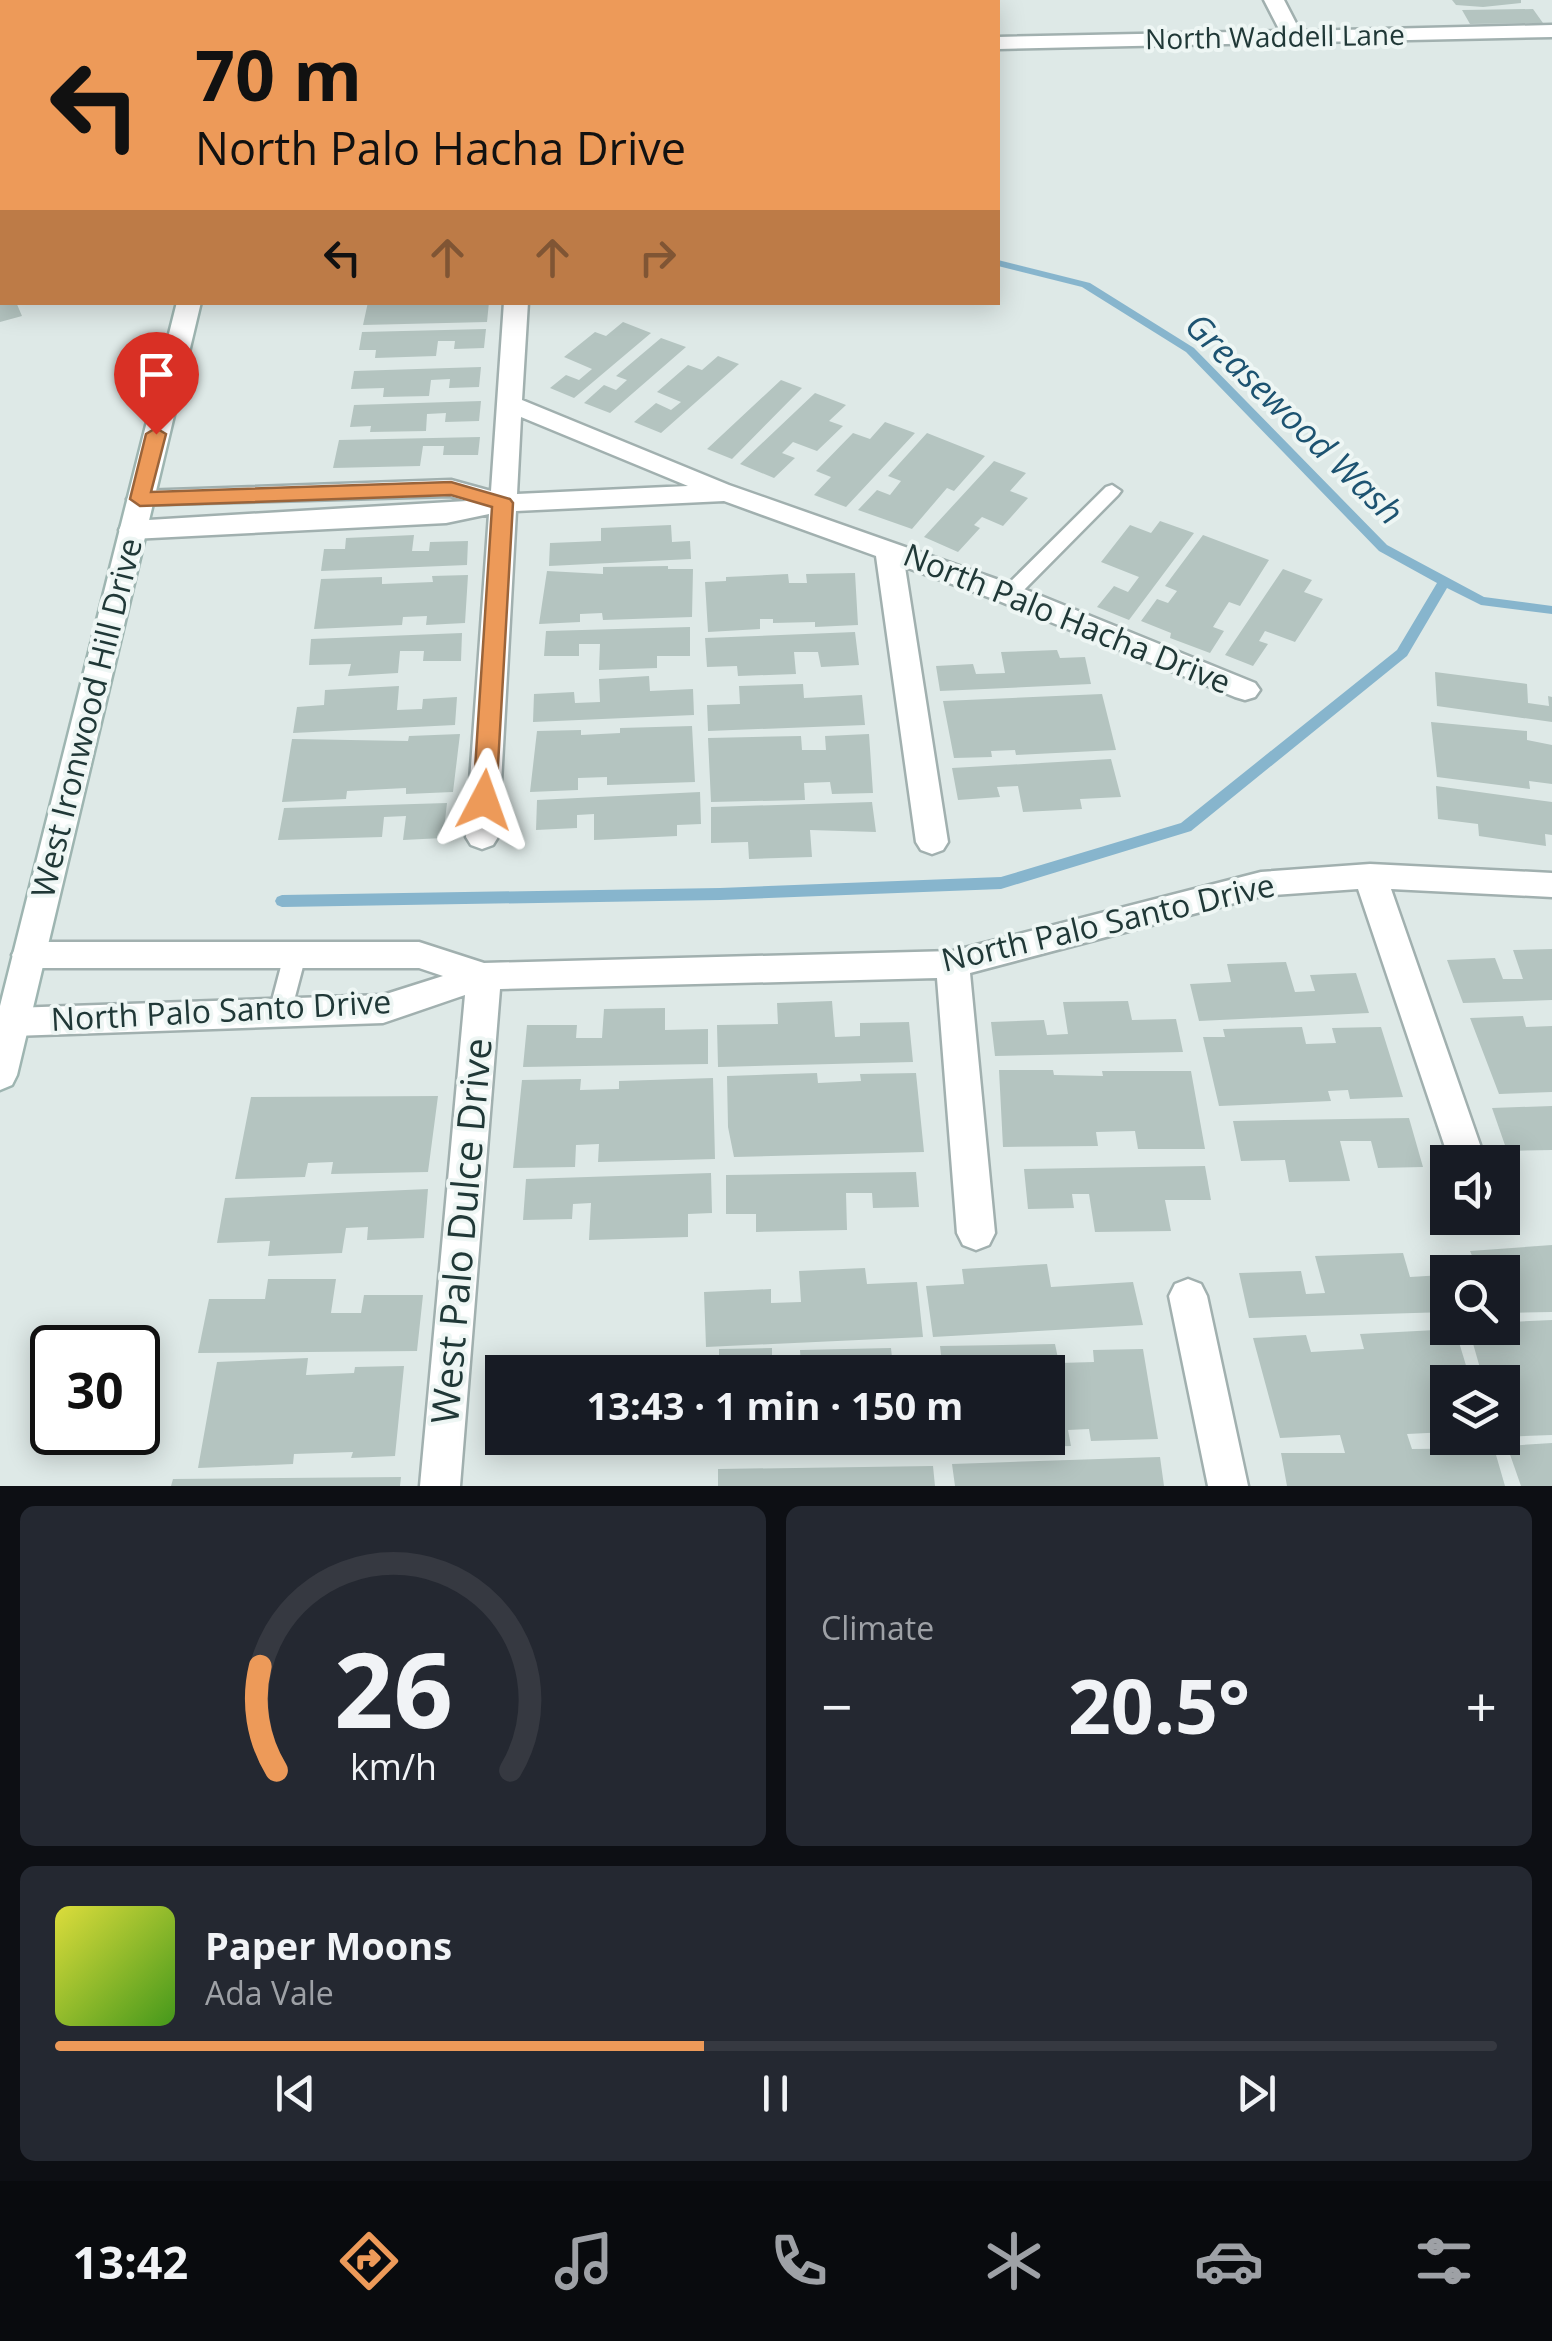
<!DOCTYPE html>
<meta charset="utf-8">
<style>
:root{--surface:#171b24;--page:#242831;--text:#f1f3f6;--muted:#9ea1a6;--line:#363941;--accent:#ed9a59}
body{margin:0;font-family:"Open Sans",sans-serif;background:var(--page);color:var(--text);height:100vh;display:flex;flex-direction:column;font-size:38px;white-space:nowrap}
*{box-sizing:border-box;margin:0}
p{font-size:32px;color:var(--muted)}
.icon{flex:none;width:55px;height:55px;fill:none;stroke:currentColor;stroke-width:2;stroke-linecap:round;stroke-linejoin:round}
.map{position:relative;height:1486px;overflow:hidden}
.panel{display:flex;flex-direction:column;gap:20px;padding:20px;background:#0d0f14;flex:1}
.panel>*{flex:none}
.top-card{position:absolute;left:0px;top:0px;width:1000px;height:305px;box-shadow:0 5px 25px #0003;background:#ed9a59;color:#111;overflow:hidden}
.controls{position:absolute;left:1430px;top:1145px;display:grid;gap:20px}
.controls a{display:grid;place-items:center;width:90px;height:90px;border-radius:0px;background:var(--surface);box-shadow:0 5px 25px #0003;font-size:50px}
.speed{position:absolute;left:30px;top:1325px;display:flex;gap:20px;font-size:50px;font-weight:700;text-align:center}
.speed>*{display:grid;place-content:center;width:130px;height:130px;border-radius:50%;background:var(--surface);box-shadow:0 5px 25px #0003;line-height:1}
.speed .limit{border:5px solid #111;border-radius:15px;background:#fff;color:#111}
.pin{position:absolute;display:grid;place-items:center;width:85px;height:85px;color:#fff;margin:-102px -42px;border-radius:50% 50% 50% 0;rotate:-45deg;box-shadow:0 0 10px #0007}
.pin .icon{rotate:45deg}
.me{position:absolute;width:110px;margin:-55px;rotate:4deg;stroke-linejoin:round;filter:drop-shadow(0 0 8px #0008)}
.turn{display:flex;align-items:center;gap:35px;height:210px;padding:0 30px;font-size:45px}
.turn .icon{width:130px;height:130px;stroke-width:2.5}
.turn b{display:block;font-size:70px;line-height:85px}
.lanes{display:flex;align-items:center;height:95px;padding:0 30px;background:#0003;justify-content:center;gap:50px;direction:ltr}
.lanes .off{opacity:.35}
.big{font-size:75px;font-weight:700;line-height:1.1}
.panel .tile{flex:1;display:flex;flex-direction:column;justify-content:center;gap:15px;min-width:0;padding:0 35px;border-radius:15px;background:var(--page)}
.panel .dial{align-items:center;gap:0}
.dial svg{height:260px;overflow:visible;fill:none;stroke:var(--line);stroke-width:7;stroke-linecap:round;text-anchor:middle}
.dial text{fill:var(--text);stroke:none}
.song{display:flex;align-items:center;gap:30px}
.cover{width:120px;height:120px;border-radius:15px;background:linear-gradient(135deg,hsl(60 70% 55%),hsl(100 70% 35%))}
.played{height:10px;border-radius:5px;background:linear-gradient(90deg,var(--accent) 45%,var(--line) 45%)}
.keys{display:flex;justify-content:space-around;direction:ltr}
.heat{display:flex;justify-content:space-between;align-items:center;font-size:55px;direction:ltr}
.panel .tiles{flex:1;display:grid;gap:20px;grid-template-columns:1fr 1fr}
.tile:last-child{grid-column:span 2}
.trip{position:absolute;left:485px;top:1355px;width:580px;height:100px;border-radius:0px;background:var(--surface);box-shadow:0 5px 25px #0003;font-weight:700;line-height:100px;text-align:center}
.tabs{display:flex;height:160px;justify-content:space-around;align-items:center;background:#090b0e;color:var(--muted)}
.tabs .icon{width:70px;height:70px}
.tabs .on{color:var(--accent)}
.tabs b{font-size:45px;color:var(--text)}
.map>svg:first-child{display:block}
.lines{fill:none;stroke-linecap:round;stroke-linejoin:round}
.stream{fill:#87b5cd;fill-rule:evenodd}
.building{fill:#b4c4c0}
.lane-casing{stroke:#a1b0af;stroke-width:5}
.street-casing{stroke:#a1b0af;stroke-width:5}
.secondary-casing{stroke:#9eb5b1;stroke-width:5}
.lane{fill:#fff;fill-rule:evenodd}
.street{fill:#fff;fill-rule:evenodd}
.secondary{fill:#fff;fill-rule:evenodd}
.route{fill:#ed9a59;stroke:#9a643a;stroke-width:2.5}
.labels{text-anchor:middle;stroke-width:8;stroke-linejoin:round;paint-order:stroke}
.far-street-label{font-size:28px;fill:#203837;stroke:#eef6f4}
.street-label{font-size:32px;fill:#203837;stroke:#eef6f4}
.water-label{font-size:35px;font-style:italic;fill:#1d5371;stroke:#eef6f4}
.near-street-label{font-size:38px;fill:#203837;stroke:#eef6f4}
</style>
<div class="map">
<svg width="1552" height="1486" viewBox="0 0 1552 1486">
<rect width="100%" height="100%" fill="#dee9e7"/>
<g class="lines">
<path class="stream" d="M0,46H2V52H0Z
M0,105H2V111H0Z
M998,260L1090,283L1194,348L1387,545L1484,597L1552,606V614L1481,605L1447,588L1407,656L1191,831L1001,889L720,900L282,907L277,905L275,901L277,897L282,895L720,888L1001,877L1181,823L1397,650L1437,583L1379,551L1186,352L1082,287L998,266Z"/>
</g>
<path class="building" d="M1452,0H1521V3L1483,7L1456,5Z
M1533,9L1543,23L1470,24L1462,10Z
M0,302H16L22,316L0,322Z
M368,302H489L487,322L363,325Z
M623,322L651,333L574,398L550,388L566,375L579,380L592,369L564,357L595,332L606,336Z
M486,329L484,348L454,349L455,341H438L436,356L375,358L376,350H359L362,332Z
M661,338L686,347L610,413L584,403L604,385L616,390L627,380L616,376Z
M718,356L739,364L661,433L634,422L656,403L671,410L681,402L657,392L688,365L702,370Z
M481,367L479,387L449,388L450,379L431,380L429,396L383,397L384,388L351,389L354,371Z
M781,380L802,388L732,459L707,449Z
M815,393L846,405L829,421L843,426L817,451L793,442L782,453L795,458L774,478L740,464Z
M481,401L479,421L445,422L446,413L427,414L426,431L370,432L371,426L350,427L354,405Z
M885,422L915,433L846,507L814,495L831,477L816,471L853,433L870,439Z
M927,433L985,456L954,491L947,488L912,529L858,510L877,490L890,495L901,481L888,476Z
M480,437L478,455H443L444,446H423L420,466L333,468L339,440Z
M994,461L1026,473L1010,491L1028,498L1003,526L982,517L974,525L980,528L958,552L924,537Z
M1160,521L1194,533L1129,620L1097,607L1114,586L1128,592L1139,577L1101,562L1130,525L1151,533Z
M671,525L672,542L690,541L691,559L549,566L550,543L601,541V528Z
M414,535L412,551H429L430,542L468,541L467,565L321,571L324,549H345L346,538Z
M1203,535L1269,560L1240,606L1229,602L1213,627L1224,631L1210,653L1170,638L1171,633L1141,621L1157,599L1168,603L1177,591L1165,586Z
M668,566V569H693L692,617L603,620L602,613L580,614V622L539,624L547,571L603,574V567Z
M1283,569L1312,580L1304,592L1323,599L1295,642L1265,631L1259,641L1268,644L1253,666L1225,655Z
M855,573L858,625L815,627V622L773,623V619H760V629L708,632L705,582L726,581V577L788,574L789,583H807L806,574Z
M468,575L465,623L426,625L427,616L403,617L402,625L314,629L321,579L382,577V584L433,582L432,576Z
M690,627V656H657V668L599,670L600,644H579V656H544L546,631Z
M855,632L859,665L821,667L818,652H794L796,674L738,676L737,666L707,667L705,638Z
M462,633L461,661H423L424,651H400L398,673L348,676L351,664L309,665L311,639Z
M1057,650L1060,658L1085,657L1091,684L940,691L936,666L973,664L976,674L1005,673L1001,652Z
M1435,672L1527,684L1528,703L1549,706L1548,696L1552,697V722L1437,706Z
M649,676L650,691L693,689L694,715L533,722L534,694L574,692L575,703L600,702L599,679Z
M803,684L804,698L862,695L865,725L708,731L707,705L740,704L739,686Z
M399,686L397,710L422,709L423,699L457,697L455,725L293,733L297,707L324,705L325,690Z
M1102,694L1116,750L1016,755L1015,750L991,751L992,757L954,758L943,701Z
M1431,722L1527,731V740L1552,745V784L1529,781L1530,789L1437,777Z
M692,726L695,782L607,785V777L578,778V790L530,792L537,731L581,730V735L620,733V728Z
M460,734L453,792L406,794V788L347,791L346,799L282,802L292,739L408,741L409,736Z
M869,734L873,793L832,794L830,782L804,783L805,800L711,802L708,738L801,736L802,750H826L825,736Z
M1111,759L1121,797L1080,799L1082,809L1023,812L1018,786L997,787L1000,797L958,800L952,768Z
M1436,786L1552,802V835L1545,834L1546,846L1479,836L1478,824L1438,819Z
M700,792L701,824L677,825V836L594,840V814L577,815V828L536,830L537,800Z
M872,802L876,832L810,830L812,857L749,859L748,842L711,843V807Z
M447,803L443,838L403,840L406,816L384,817L382,837L278,840L284,808Z
M1552,949V1000L1463,1003L1447,960L1495,958L1503,979H1523L1513,950Z
M1286,962L1295,992L1315,991L1310,975L1356,973L1369,1013L1199,1021L1190,984L1231,982L1227,964Z
M832,1001L835,1037L860,1036V1023L909,1022L913,1062L718,1067L717,1025L778,1024L777,1003Z
M1128,1001L1132,1020L1176,1019L1183,1052L995,1056L991,1022L1044,1020L1047,1035L1068,1034L1063,1002Z
M665,1008V1030L708,1029V1064L523,1067L527,1025H577L576,1038H602L604,1009Z
M1523,1016L1526,1027L1552,1026V1092L1499,1094L1470,1018Z
M1302,1027L1306,1044L1336,1043L1332,1028L1381,1027L1403,1097L1350,1099L1348,1090L1328,1091L1331,1101L1219,1106L1203,1037H1225L1223,1029Z
M999,1070H1053L1054,1075L1103,1076L1102,1071H1191L1205,1149H1138L1135,1131L1096,1132L1098,1146L1003,1147Z
M817,1073L818,1083L861,1081L860,1074L916,1073L924,1152L734,1157L728,1127L727,1076Z
M713,1078L715,1159L598,1162L599,1144L576,1145L575,1167L513,1168L522,1080L581,1079L580,1090L619,1089V1081Z
M438,1096L428,1172L331,1174L333,1162L308,1163L305,1177L235,1179L251,1097Z
M1552,1106V1150L1507,1151L1492,1108Z
M1409,1118L1423,1167L1378,1168L1371,1141H1340L1350,1181L1289,1182L1285,1160L1241,1161L1233,1121Z
M1205,1166L1211,1200H1165L1171,1231L1095,1232L1089,1194H1072L1074,1208L1028,1209L1024,1169Z
M916,1172L919,1207L873,1208L872,1193H846L847,1230L756,1232V1214H726V1175Z
M711,1173L712,1213L688,1214V1237L589,1240L591,1203L573,1204L572,1219L523,1220L526,1179Z
M428,1189L424,1238L367,1240L368,1227L346,1228L342,1253L268,1256L270,1241L217,1243L225,1198Z
M1552,1245V1312L1502,1313V1272H1479L1470,1251Z
M1403,1253L1410,1277L1443,1275L1448,1312L1249,1318L1239,1273L1301,1271L1306,1294L1325,1293L1315,1256Z
M1047,1264L1051,1287L1133,1282L1143,1325L933,1337L926,1286L964,1284L962,1269Z
M865,1268L867,1284L917,1282L923,1337L706,1347L704,1292L771,1289V1303L801,1302L799,1271Z
M268,1279H336L331,1313H361L364,1295H423L417,1351L198,1353L209,1299H265Z
M1552,1320V1435L1502,1437V1382H1484L1470,1333L1513,1332L1510,1322Z
M1455,1329L1471,1382H1448V1432L1407,1434L1412,1449L1494,1448L1505,1486H1287L1281,1453H1345L1340,1435L1280,1438L1253,1338L1306,1335L1311,1352L1364,1349L1360,1334Z
M1055,1344L1059,1363L1094,1362L1093,1350L1143,1349L1158,1439L1091,1441L1089,1429L1068,1430L1071,1446L949,1449L948,1438H1048V1372H943L940,1346Z
M772,1348V1368L801,1367L800,1350L891,1348L892,1358L922,1357L924,1372H719V1349Z
M308,1358L306,1375L354,1373L355,1367L404,1366L395,1456L351,1458L353,1452L294,1454L293,1464L198,1468L217,1362Z
M720,1438H899L900,1455H720Z
M1552,1443V1486H1521L1507,1446Z
M1160,1457L1164,1486H955L952,1464Z
M933,1466L935,1486H718V1469Z
M401,1477L400,1486H171L173,1479Z"/>
<g class="lines">
<g class="lane-casing">
<path id="lane" d="M1112,485L1121,491L1118,495L1016,598H1002L1000,594L1002,590L1106,487Z
M295,946L303,949L306,955L291,1012L288,1018L280,1021L272,1018L269,1012L284,955L287,949Z"/>
</g>
<g class="street-casing">
<path id="street" d="M606,0H627L629,2H608Z
M1264,0H1284L1300,31L1552,25V37L998,49V37L1280,31Z
M504,302H528L522,400L729,485L1019,587L1255,683L1260,690L1255,697L1245,700L1235,697L999,601L905,567L948,842L943,850L932,854L921,850L916,842L876,556L724,501L516,511L498,837L493,845L482,849L471,845L466,837L489,514L446,523L132,539L122,536L119,530L122,524L132,521L467,501L450,496L131,505L127,499L140,491L451,480L491,491ZM521,417L688,486L517,494Z
M1370,864L1552,873V897L1391,889L1486,1162H1450L1358,889L1261,896L970,973L995,1233L989,1245L976,1250L963,1245L957,1233L937,978L500,989L460,1486H420L465,995L383,1023L13,1036L0,1030L1,1012L13,1008L383,995L443,976L419,968H29L17,964L12,955L17,946L29,942H419L484,963L953,951L1261,872Z
M1188,1279L1201,1284L1207,1296L1248,1486H1208L1169,1296L1175,1284Z"/>
</g>
<g class="secondary-casing">
<path id="secondary" d="M0,174L2,175V188H0Z
M177,302H201L17,1075L12,1085L0,1090V1006Z"/>
</g>
<use href="#lane" class="lane"/>
<use href="#street" class="street"/>
<use href="#secondary" class="secondary"/>
</g>
<path class="route" d="M156,428L166,434L151,492L451,482L510,499L513,503L496,800L493,806L484,809L473,800L492,507L451,495L140,506L130,499L146,434Z"/>
<g class="labels">
<g class="far-street-label">
<text transform="translate(1275 37) rotate(-1)" y="10">North Waddell Lane</text>
</g>
<g class="street-label">
<text transform="translate(1067 619) rotate(22)" y="11">North Palo Hacha Drive</text>
<text transform="translate(87 718) rotate(-76)" y="11">West Ironwood Hill Drive</text>
<text transform="translate(1108 923) rotate(-13)" y="11">North Palo Santo Drive</text>
<text transform="translate(221 1011) rotate(-3)" y="11">North Palo Santo Drive</text>
</g>
<g class="water-label">
<text transform="translate(1294 419) rotate(44)" y="12">Greasewood Wash</text>
</g>
<g class="near-street-label">
<text transform="translate(462 1231) rotate(-85)" y="13">West Palo Dulce Drive</text>
</g>
</g>
</svg>
<div class="controls">
<a><svg class="icon" aria-label="sound" viewBox="0 0 24 24"><path d="M4 9h4l5-4v14l-5-4H4zM17 9q2 3 0 6"/></svg></a>
<a><svg class="icon" aria-label="search" viewBox="0 0 24 24"><circle cx="10" cy="10" r="6"/><path d="M15 15l6 6"/></svg></a>
<a><svg class="icon" aria-label="layers" viewBox="0 0 24 24"><path d="M12 4l9 5-9 5-9-5zM3 14l9 5 9-5"/></svg></a>
</div>
<div class="speed"><div class="limit">30</div></div>
<div class="pin" style="left:156px;top:434px;background:#d93025"><svg class="icon" aria-label="arrive" viewBox="0 0 24 24"><path d="M6 21V4h12l-3 4 3 4H6"/></svg></div>
<svg class="me" style="left:484px;top:800px" viewBox="-20 -20 40 40"><path d="M0-17L14 15 0 8-14 15z" fill="#ed9a59" stroke="#fff" stroke-width="4"/></svg>
<div class="trip">13:43 · 1 min · 150 m</div>
<div class="top-card">
<div class="turn"><svg class="icon" aria-label="left" viewBox="0 0 24 24"><path d="M17 20v-9H6M10 6l-5 5 5 5"/></svg><div><b>70 m</b>North Palo Hacha Drive</div></div>
<div class="lanes"><svg class="icon" aria-label="left" viewBox="0 0 24 24"><path d="M17 20v-9H6M10 6l-5 5 5 5"/></svg><svg class="icon off" aria-label="ahead" viewBox="0 0 24 24"><path d="M12 20V5M6 11l6-6 6 6"/></svg><svg class="icon off" aria-label="ahead" viewBox="0 0 24 24"><path d="M12 20V5M6 11l6-6 6 6"/></svg><svg class="icon off" aria-label="right" viewBox="0 0 24 24"><path d="M7 20v-9h11M14 6l5 5-5 5"/></svg></div>
</div>
</div>
<section class="panel">
<div class="tiles">
<div class="tile dial"><svg viewBox="0 0 100 80">
<path d="M14 69A42 42 0 1 1 86 69"/>
<path d="M14 69A42 42 0 0 1 9 37" stroke="#ed9a59"/>
<text x="50" y="56" font-size="32" font-weight="700">26</text>
<text x="50" y="72" font-size="11">km/h</text>
</svg></div>
<div class="tile"><p>Climate</p>
<div class="heat"><a>−</a><b class="big">20.5°</b><a>+</a></div>
</div>
<div class="tile">
<div class="song"><i class="cover"></i><div><b>Paper Moons</b><p>Ada Vale</p></div></div>
<div class="played"></div>
<div class="keys"><svg class="icon" aria-label="previous" viewBox="0 0 24 24"><path d="M18 5L8 12l10 7zM5 5v14"/></svg><svg class="icon" aria-label="pause" viewBox="0 0 24 24"><path d="M8 5v14M16 5v14"/></svg><svg class="icon" aria-label="next" viewBox="0 0 24 24"><path d="M6 5l10 7-10 7zM19 5v14"/></svg></div>
</div>
</div>
</section>
<nav class="tabs">
<b>13:42</b>
<svg class="icon on" aria-label="directions" viewBox="0 0 24 24"><path d="M12 3l9 9-9 9-9-9zM9 14v-3h6M13 9l2 2-2 2"/></svg>
<svg class="icon" aria-label="music" viewBox="0 0 24 24"><path d="M9 18V5l10-2v13"/><circle cx="6" cy="18" r="3"/><circle cx="16" cy="16" r="3"/></svg>
<svg class="icon" aria-label="phone" viewBox="0 0 24 24"><path d="M5 4h4l2 5-3 2q2 4 5 5l2-3 5 2v4C11 20 4 13 5 4z"/></svg>
<svg class="icon" aria-label="climate" viewBox="0 0 24 24"><path d="M12 3v18M4 7l16 10M4 17L20 7"/></svg>
<svg class="icon" aria-label="car" viewBox="0 0 24 24"><path d="M5 17H2v-5l4-1 3-4h7l3 4 3 1v5h-3M9 17h6M6 11h13"/><circle cx="7" cy="17" r="2"/><circle cx="17" cy="17" r="2"/></svg>
<svg class="icon" aria-label="filters" viewBox="0 0 24 24"><path d="M4 7h16M4 17h16"/><circle cx="9" cy="7" r="2"/><circle cx="15" cy="17" r="2"/></svg>
</nav>
